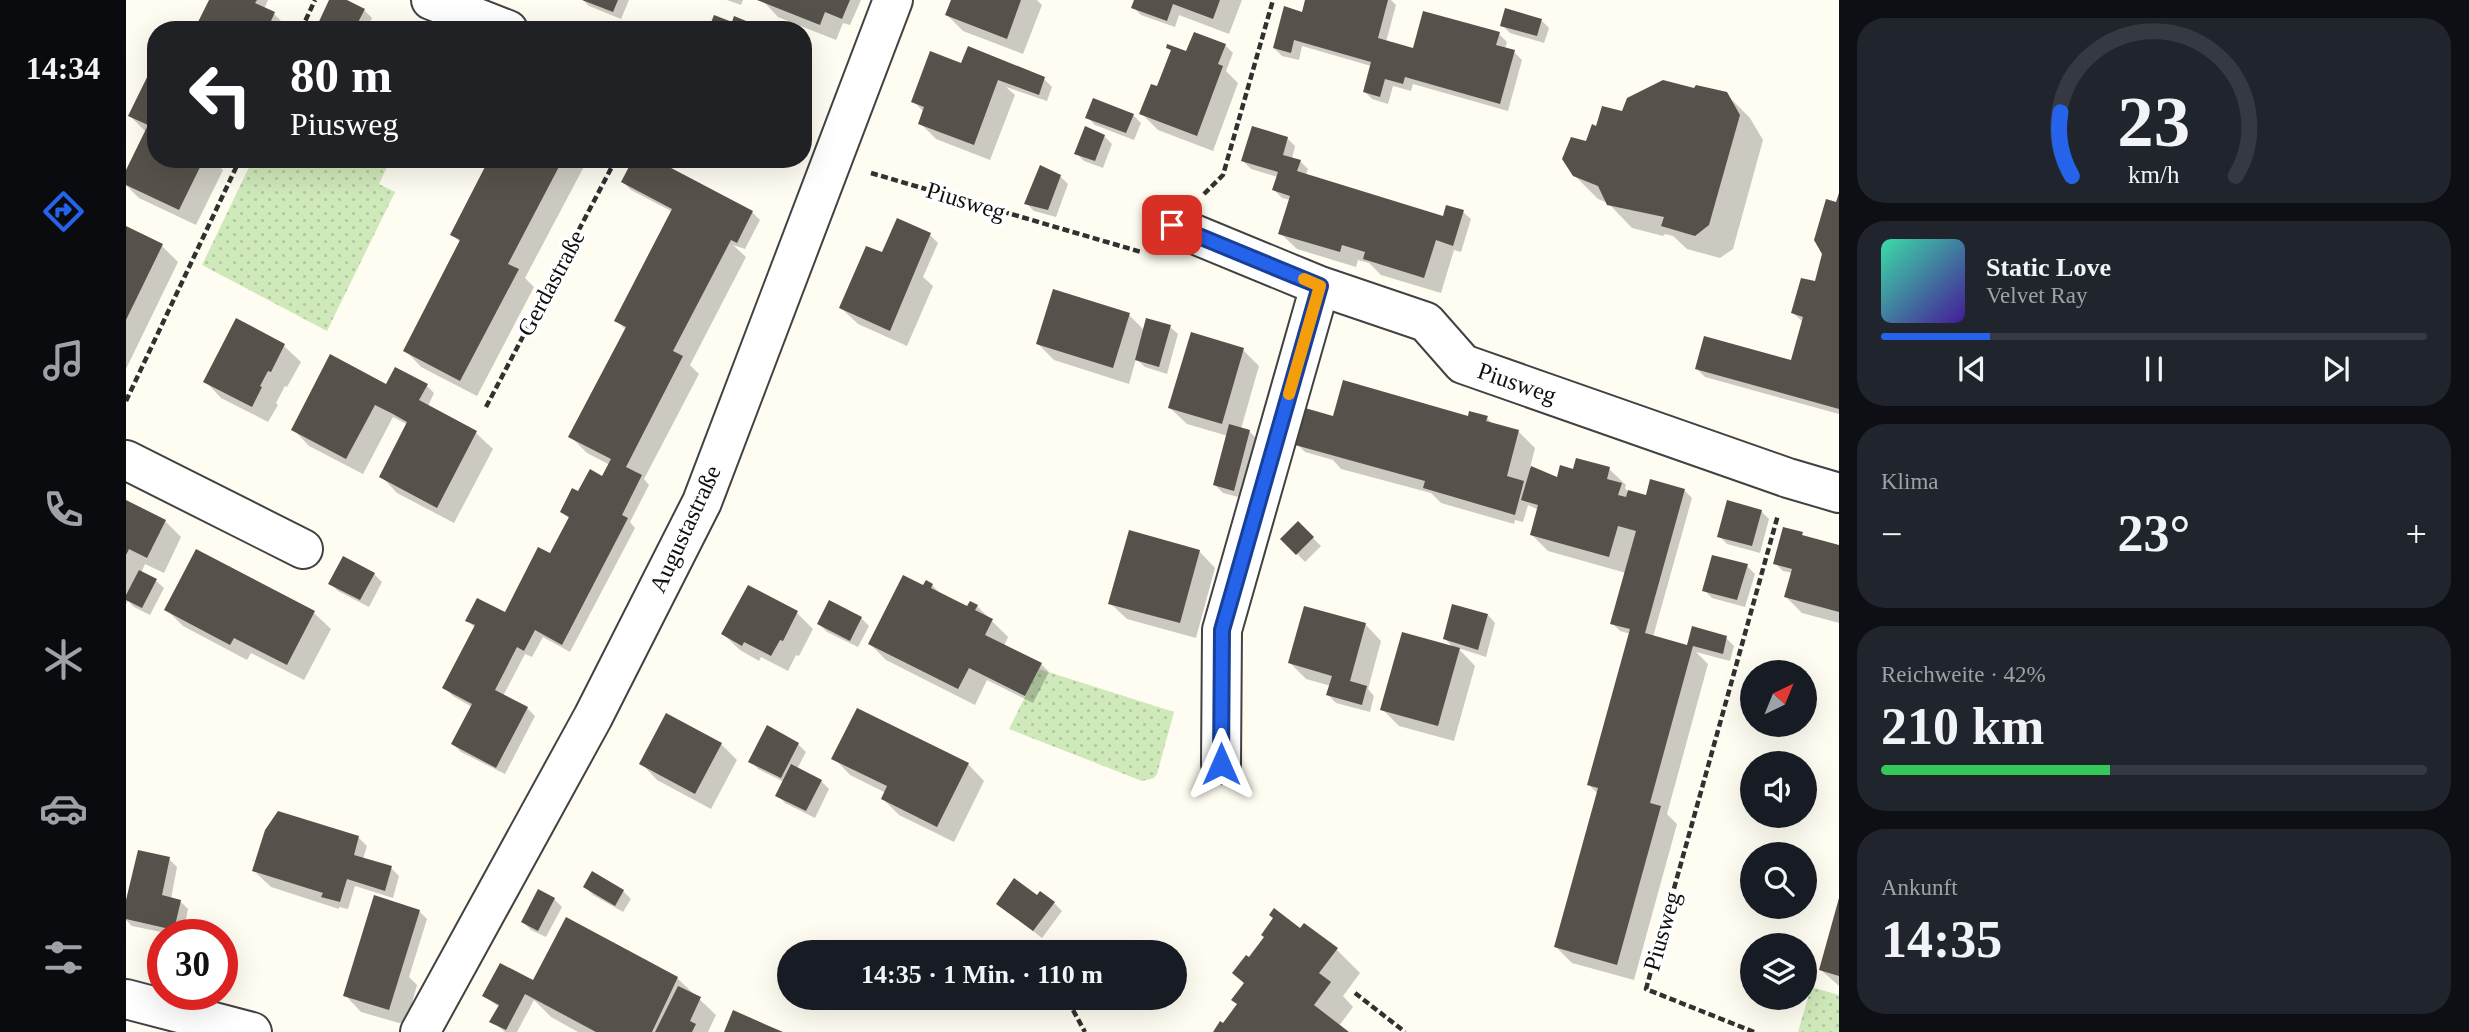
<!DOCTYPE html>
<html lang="de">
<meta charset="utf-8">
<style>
:root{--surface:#171b24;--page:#20242c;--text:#f1f3f6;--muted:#9ea1a6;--line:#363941;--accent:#2563eb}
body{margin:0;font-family:Georgia,serif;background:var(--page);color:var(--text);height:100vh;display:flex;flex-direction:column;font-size:26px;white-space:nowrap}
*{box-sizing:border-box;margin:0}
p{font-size:23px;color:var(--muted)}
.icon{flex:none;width:38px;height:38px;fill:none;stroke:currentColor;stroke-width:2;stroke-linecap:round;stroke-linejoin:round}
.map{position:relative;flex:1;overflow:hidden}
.drawer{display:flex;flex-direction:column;gap:18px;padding:18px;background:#0d0f14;width:630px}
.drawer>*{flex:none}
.top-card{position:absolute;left:21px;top:21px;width:665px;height:147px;border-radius:28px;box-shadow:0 7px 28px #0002;background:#202124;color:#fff;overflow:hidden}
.needle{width:46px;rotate:43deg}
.fabs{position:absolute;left:1614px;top:660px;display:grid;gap:14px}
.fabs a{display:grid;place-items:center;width:77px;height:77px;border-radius:50%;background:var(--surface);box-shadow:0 7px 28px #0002;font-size:35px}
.speed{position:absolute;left:21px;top:919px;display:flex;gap:14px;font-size:35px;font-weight:700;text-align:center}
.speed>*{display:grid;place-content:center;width:91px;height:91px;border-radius:50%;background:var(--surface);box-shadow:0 7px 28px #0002;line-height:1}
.speed .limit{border:10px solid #d22;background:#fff;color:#111}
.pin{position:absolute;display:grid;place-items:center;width:60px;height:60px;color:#fff;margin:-30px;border-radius:14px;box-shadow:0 4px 10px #0006}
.me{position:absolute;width:77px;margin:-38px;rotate:0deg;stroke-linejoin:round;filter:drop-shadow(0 0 5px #0008)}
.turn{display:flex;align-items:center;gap:24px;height:147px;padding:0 28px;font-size:32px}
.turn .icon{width:91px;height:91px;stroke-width:2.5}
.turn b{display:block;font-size:49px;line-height:60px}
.big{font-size:52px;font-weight:600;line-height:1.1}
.drawer .card{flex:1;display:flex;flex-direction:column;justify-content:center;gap:10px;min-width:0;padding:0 24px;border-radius:28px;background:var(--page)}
.drawer .dial{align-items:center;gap:0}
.dial svg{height:182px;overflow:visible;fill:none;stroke:var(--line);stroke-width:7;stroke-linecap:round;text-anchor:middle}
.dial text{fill:var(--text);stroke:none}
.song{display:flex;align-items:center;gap:21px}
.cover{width:84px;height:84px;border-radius:10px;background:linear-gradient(135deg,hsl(160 70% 55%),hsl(260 70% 35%))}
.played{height:7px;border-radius:4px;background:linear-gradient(90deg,var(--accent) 20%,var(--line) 20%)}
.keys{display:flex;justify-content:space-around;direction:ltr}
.heat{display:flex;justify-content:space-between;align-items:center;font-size:38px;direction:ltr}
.charge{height:10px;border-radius:5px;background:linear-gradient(90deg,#34c759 42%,var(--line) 0)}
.trip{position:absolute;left:651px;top:940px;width:410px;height:70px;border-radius:35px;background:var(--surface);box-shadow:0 7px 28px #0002;font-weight:600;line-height:70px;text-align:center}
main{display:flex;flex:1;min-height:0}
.dock{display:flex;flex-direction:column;width:126px;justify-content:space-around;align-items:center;background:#090b0e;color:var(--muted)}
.dock .icon{width:49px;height:49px}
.dock .current{color:var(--accent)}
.dock b{font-size:32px;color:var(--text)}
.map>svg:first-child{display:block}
.park{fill:url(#park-dots)}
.shadow{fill:#0003}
.building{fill:#57514b}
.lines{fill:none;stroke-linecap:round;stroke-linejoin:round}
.minor-casing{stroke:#424242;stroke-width:42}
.tertiary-casing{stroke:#424242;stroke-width:42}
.path{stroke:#313131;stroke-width:4.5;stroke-dasharray:7 3.5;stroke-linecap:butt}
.minor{stroke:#fff;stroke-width:38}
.tertiary{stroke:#fff;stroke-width:38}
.route-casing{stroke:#184099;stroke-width:18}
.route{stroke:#2563eb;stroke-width:12}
.slow{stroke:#f59e0b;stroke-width:12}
.labels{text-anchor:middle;stroke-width:7;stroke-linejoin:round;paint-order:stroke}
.street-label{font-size:24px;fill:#0f0f0f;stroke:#fff}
</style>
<main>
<nav class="dock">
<b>14:34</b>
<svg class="icon current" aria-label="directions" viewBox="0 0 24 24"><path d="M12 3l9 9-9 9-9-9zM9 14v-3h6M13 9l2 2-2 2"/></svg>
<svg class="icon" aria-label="music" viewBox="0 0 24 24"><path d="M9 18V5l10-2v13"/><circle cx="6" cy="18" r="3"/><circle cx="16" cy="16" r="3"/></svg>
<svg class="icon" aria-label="phone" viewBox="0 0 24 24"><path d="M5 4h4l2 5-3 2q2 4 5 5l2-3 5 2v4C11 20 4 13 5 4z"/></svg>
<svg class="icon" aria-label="climate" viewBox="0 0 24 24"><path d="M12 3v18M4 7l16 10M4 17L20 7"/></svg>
<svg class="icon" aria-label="car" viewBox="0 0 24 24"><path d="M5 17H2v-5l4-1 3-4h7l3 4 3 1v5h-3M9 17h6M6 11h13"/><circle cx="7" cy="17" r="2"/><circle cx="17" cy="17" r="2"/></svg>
<svg class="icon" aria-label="filters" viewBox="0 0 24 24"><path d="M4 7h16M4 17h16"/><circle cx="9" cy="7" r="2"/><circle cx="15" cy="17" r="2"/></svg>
</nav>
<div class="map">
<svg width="1713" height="1032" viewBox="0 0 1713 1032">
<defs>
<pattern id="park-dots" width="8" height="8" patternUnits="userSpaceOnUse" patternTransform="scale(1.75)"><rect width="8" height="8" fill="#cfe9ba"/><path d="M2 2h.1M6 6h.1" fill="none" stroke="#b1c79f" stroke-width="1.8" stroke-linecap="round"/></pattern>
</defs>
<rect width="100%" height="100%" fill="#fffdf1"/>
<path class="park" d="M127,159H265L253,184L269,192L201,331L76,265Z
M913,669L1048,712L1031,774L1028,778L1016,781L883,729Z
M1685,987L1713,995V1032H1672Z"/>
<path class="shadow" d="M84,0H142L138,9L148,14L164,30H70Z
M205,0H217L238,10L246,18L240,30H191Z
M457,0H503L495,19L463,6Z
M601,0H617L615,5Z
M636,0H735L724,25L717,23L710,40L652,17Z
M827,0H911L916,5L897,54L837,31L821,15Z
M1010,0H1116L1103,34L1053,15L1049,27L1015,15L1007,7Z
M1181,0H1265L1270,5L1260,42L1288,50L1373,34L1381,42L1379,49L1388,52L1396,60L1382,111L1287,84L1285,91L1267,86L1262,104L1246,99L1238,91L1245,66L1176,46L1173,60L1156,56L1148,48L1177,14Z
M1415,20L1423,28L1418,43L1384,33L1376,25Z
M1099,45L1107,53L1100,71L1112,83L1087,151L1032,130L1016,114L1032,88L1046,52L1042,48L1068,57Z
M30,63V159H86L97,170L70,225L13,198L0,185V174L20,132L4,116Z
M843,68L918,79L926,87L921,101L880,87L889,95L864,160L810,139L794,123L798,112L787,101Z
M1569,90L1600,94L1624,118L1637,140L1607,249L1594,258L1561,249L1547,236L1539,234L1537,236L1506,228L1482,203L1472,199L1448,175L1462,143L1471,128L1497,113Z
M1007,115L1015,123L1008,140L969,125L961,117Z
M978,136L986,144L977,168L958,161L950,153Z
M1161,138L1169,146L1166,159L1174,161L1182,169L1180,175L1318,218L1337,212L1345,219L1335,252L1328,250L1315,293L1255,275L1243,263L1232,260L1230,267L1171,249L1154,233L1164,200L1156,198L1148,190L1152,177L1125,169L1117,161Z
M365,159H462L399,278L408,287L351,396L295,367L279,350L335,243L326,234Z
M934,176L942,184L930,217L908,211L900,203Z
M497,182L626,212L634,220L619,249L607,245L620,257L564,365L573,374L518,479L523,485L504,522L509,528L444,652L417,637L406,657L399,654L377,696L401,708L409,716L379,774L335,752L327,744L346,707L327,696L319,688L349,628L341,620L379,614L425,556L444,519L436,512L453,494L477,478L484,465L461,453L444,436L500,330L491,321L547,212L505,190Z
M1713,196V414L1579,377L1571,369L1666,363L1677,322L1667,313L1690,284Z
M0,228L36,246L52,262L0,369Z
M804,235L812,243L797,277L807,286L781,346L732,324L715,308Z
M1003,315L1019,331L1044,327L1052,334L1041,374L1019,367L1010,359L1003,384L928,360L912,344Z
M111,321L158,346L175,362L161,387L159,386L150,403L152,405L142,422L95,398L79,381Z
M1117,350L1133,366L1115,429L1123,431L1131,439L1116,498L1097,493L1089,485L1102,436L1061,424L1044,408Z
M300,385L308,393L302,406L350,433L367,449L328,523L271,493L255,476L282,425L267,417L237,474L183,446L167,429Z
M1208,418H1361L1367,425L1393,432L1409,448L1404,468L1433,479L1448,471L1483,469L1500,485L1499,488L1502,492L1521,497L1558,490L1566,498L1527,637L1562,647L1600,638L1608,646L1604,661L1570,652L1582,664L1541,814L1551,824L1508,980L1446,963L1430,947L1472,794L1463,785L1505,634L1494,631L1486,623L1500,573L1422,551L1406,535L1413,510L1402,505L1397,522L1389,520L1388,524L1315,503L1305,493L1215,469L1207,460L1179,452L1171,444Z
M0,502L39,521L55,537L38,573L19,564L15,573L30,581L38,588L24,615L8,607L2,601L0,604Z
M1635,511L1643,519L1634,553L1601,544L1593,536Z
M1172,523L1195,546L1179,562L1157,539Z
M1679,538L1713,547V623L1676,613L1660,597L1666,573L1657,571L1649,563Z
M70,551L188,613L205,629L178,680L125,653L121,660L57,626L40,609Z
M1073,551L1089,568L1070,638L1001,619L984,603Z
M1621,566L1629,574L1619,607L1586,598L1578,590Z
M248,574L256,582L243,607L212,591L204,583Z
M806,585L816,595L842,609L851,606L882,637L878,646L915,664L923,672L907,703L861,680L849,705L760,660L744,644L798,588Z
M671,613L687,629L673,656L670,655L662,671L635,657L633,661L614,650L597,634Z
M1362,615L1369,623L1360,657L1332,648L1349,666L1328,741L1273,726L1256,709L1328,648L1319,639Z
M735,618L743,626L732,647L701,632L693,624Z
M1239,624L1255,641L1242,689L1248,696L1244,712L1210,703L1202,695L1205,686L1180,679L1164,663Z
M595,744L611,760L585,809L531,780L515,763Z
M672,744L680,752L671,769L695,781L703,789L689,818L659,803L651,795L658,782L632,769L625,761Z
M708,758L842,764L858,781L828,842L773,815L757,799L760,793L724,775Z
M233,838L241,846L237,859L265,868L273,876L267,898L229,886L222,909L213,907V909L145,887L128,871Z
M43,859L51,867L45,899L54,901L62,909L57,934H45L6,926L0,920V910Z
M459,887L497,891L505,899L497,912L467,895Z
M912,897L928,903L936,911L916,938L872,904Z
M428,899L436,907L420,937L405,930L397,922Z
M1713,902V986L1695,970Z
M293,911L301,919L283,977L291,985L280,1025L235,1012L219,995Z
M1175,931L1210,949L1234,973L1217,996L1227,1007L1213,1026L1220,1032H1089L1113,1005L1123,959Z
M551,978L590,1015L582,1032H452L425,1017L408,1000L391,1032H379L366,1021L373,1007L358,996L407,983Z"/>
<path class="building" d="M83,0H131L129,3L149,12L141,30H68Z
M203,0H221L239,9L228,30H189Z
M456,0H492L487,12Z
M631,0H724L716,19L699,12L694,25Z
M825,0H895L881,39L819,15Z
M1008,0H1094L1087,19L1047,4L1041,21L1005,8Z
M1179,0H1262L1252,38L1287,48L1297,11L1374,32L1370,45L1389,50L1374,104L1279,77L1277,84L1259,79L1254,97L1237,92L1245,62L1168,40L1165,53L1147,48L1158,6L1176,12Z
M1379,8L1416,19L1411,36L1374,26Z
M588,15L606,22L608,16L630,25L628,30H582Z
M1068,32L1100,44L1092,64L1097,66L1071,136L1013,114L1025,84L1031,86L1045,50L1040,48L1041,44L1060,51Z
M842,46L919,77L913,95L872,80L848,145L792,124L798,107L785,102L804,51L835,63Z
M30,59V159H78L53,210L0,185V170L22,125L2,116Z
M1537,80L1568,88L1570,85L1601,92L1614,115L1583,225L1569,236L1535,226L1538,217L1481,205L1472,186L1447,176L1436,159L1445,137L1460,141L1466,124L1470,126L1476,106L1496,111L1501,98Z
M967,98L1008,114L1000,133L959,118Z
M959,126L979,135L969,161L948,154Z
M1126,126L1162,137L1157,155L1175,160L1171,171L1317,216L1320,205L1338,210L1327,246L1310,240L1298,278L1237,259L1239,252L1216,245L1214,252L1152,234L1164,196L1146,190L1152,172L1115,161Z
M363,159H437L382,264L393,269L334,381L277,351L334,240L324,235Z
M507,159H528L627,211L611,243L605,240L547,351L557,356L500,467L516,475L496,515L502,518L436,645L409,630L398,651L391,647L369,690L402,707L370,768L325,744L346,704L316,688L349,625L339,621L351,598L379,612L412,547L424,553L443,517L434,512L446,488L452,491L464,469L476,476L485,459L442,437L500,327L488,321L546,209L495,182Z
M914,165L935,175L922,210L898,204Z
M1713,193V409L1569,369L1578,336L1665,360L1677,317L1665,313L1675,278L1689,281L1696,254L1688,240L1700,199L1710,202Z
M771,218L805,233L764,331L713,308L740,246L756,252Z
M0,226L37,244L0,320Z
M927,289L1004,313L987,368L910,344Z
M110,318L159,344L145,372L142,371L134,386L136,387L126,407L77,382Z
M1020,318L1045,325L1033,367L1009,360Z
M1065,332L1118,348L1096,424L1042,408Z
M204,354L260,384L269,367L302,384L293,400L351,431L311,508L253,477L281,422L267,414L249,405L220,459L165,430Z
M1217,380L1342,416L1343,411L1362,416L1360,421L1393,430L1381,476L1398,481L1389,515L1297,488L1299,481L1169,445L1179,408L1207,416Z
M1103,424L1124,430L1108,491L1087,485Z
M1450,458L1484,467L1481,479L1496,483L1492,495L1500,497L1502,490L1520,495L1524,479L1559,489L1519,633L1561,645L1566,626L1601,636L1597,654L1567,646L1524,803L1535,806L1491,965L1428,947L1472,788L1461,785L1504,629L1484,624L1510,531L1492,526L1483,557L1404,535L1412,505L1395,500L1405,466L1431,477L1434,465L1447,469Z
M0,500L40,520L21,558L3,549L0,555Z
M1601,500L1636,510L1626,546L1591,537Z
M1172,521L1188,537L1170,555L1154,539Z
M1657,527L1677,532L1676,535L1713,545V612L1658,597L1666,569L1647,564Z
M1003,530L1074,550L1054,623L982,604Z
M70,549L189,611L161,665L108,638L104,645L38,610Z
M1586,555L1622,564L1611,600L1576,591Z
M217,556L249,573L234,600L202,584Z
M13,570L31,579L16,608L0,600V595Z
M777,575L797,585L800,580L807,584L805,588L841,606L844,601L852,605L849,610L867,619L859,635L916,663L899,696L843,668L832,689L742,644Z
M622,585L672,611L657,641L654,640L645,656L618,642L616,646L595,634Z
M703,600L736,617L724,641L691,624Z
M1326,604L1362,614L1352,650L1317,639Z
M1178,606L1240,623L1224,681L1241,686L1236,705L1200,695L1206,676L1162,663Z
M1276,632L1334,648L1312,726L1254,710Z
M731,708L843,763L811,827L755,799L761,786L705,759Z
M540,713L596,743L569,794L513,764Z
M641,725L673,743L655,778L622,762Z
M665,764L696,780L680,811L649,796Z
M152,811L233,836L228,855L266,866L259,891L221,879L214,902L195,897L197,893L126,871L139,830Z
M12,850L44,857L36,895L55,900L48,930L0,919V900Z
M466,871L498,890L489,906L457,887Z
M888,878L911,895L914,891L929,902L907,931L870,904Z
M412,889L429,898L412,931L395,922Z
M248,895L294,910L263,1010L217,996Z
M1713,898V976L1693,970Z
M1148,908L1174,928L1178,923L1212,948L1193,973L1205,982L1188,1005L1223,1032H1087L1094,1021L1097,1023L1111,1004L1105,1000L1118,983L1106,973L1120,955L1123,957L1138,937L1135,935L1147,918L1143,915Z
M440,917L552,977L526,1032H470L399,994L380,1030L363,1022L373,1005L356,996L374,963L407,980Z
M552,986L575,997L564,1021L570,1024L566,1032H529Z
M607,1010L643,1026L657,1032H598Z"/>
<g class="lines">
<g class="minor-casing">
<path id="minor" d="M305,0L382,30
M1046,225L1194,286L1300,322L1337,364L1662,478L1713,493
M0,460L177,549
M1095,764L1096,630L1194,286
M294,1032L467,717L576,502L767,0"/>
</g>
<g class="tertiary-casing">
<path id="tertiary" d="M0,999L126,1032"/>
</g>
<path class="path" d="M175,30L189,0
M745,173L1015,252
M1078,194L1097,175L1147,0
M0,401L114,159
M360,407L490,159
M1229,993L1279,1032
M942,1001L959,1032
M1628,1032L1520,989L1652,515"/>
<use href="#minor" class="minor"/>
<use href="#tertiary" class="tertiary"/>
</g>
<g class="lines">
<g class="route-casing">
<path id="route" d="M1046,225L1194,286L1096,630L1095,764"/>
</g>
<use href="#route" class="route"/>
<path class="slow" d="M1163,394L1194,286L1178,279"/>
</g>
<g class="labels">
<g class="street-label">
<text transform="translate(840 201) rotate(17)" y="8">Piusweg</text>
<text transform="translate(425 283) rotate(-62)" y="8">Gerdastraße</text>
<text transform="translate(1391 383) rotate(19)" y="8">Piusweg</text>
<text transform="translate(559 529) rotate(-65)" y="8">Augustastraße</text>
<text transform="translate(1536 931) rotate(-74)" y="8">Piusweg</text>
</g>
</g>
</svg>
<div class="fabs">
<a><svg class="needle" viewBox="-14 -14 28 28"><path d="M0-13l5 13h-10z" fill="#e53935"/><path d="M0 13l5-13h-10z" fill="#9ea1a6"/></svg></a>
<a><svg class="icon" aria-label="sound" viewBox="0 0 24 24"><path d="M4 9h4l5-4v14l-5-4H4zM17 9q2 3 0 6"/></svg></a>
<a><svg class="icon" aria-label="search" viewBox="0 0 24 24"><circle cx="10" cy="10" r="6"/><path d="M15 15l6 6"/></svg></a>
<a><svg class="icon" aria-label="layers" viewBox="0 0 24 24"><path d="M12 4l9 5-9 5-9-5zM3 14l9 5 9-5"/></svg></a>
</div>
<div class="speed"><div class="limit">30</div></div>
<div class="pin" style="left:1046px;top:225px;background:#d93025"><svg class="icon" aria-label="arrive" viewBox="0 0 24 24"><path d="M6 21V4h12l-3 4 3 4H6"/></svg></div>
<svg class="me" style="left:1095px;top:764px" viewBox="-20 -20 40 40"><path d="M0-17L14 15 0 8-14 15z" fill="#2563eb" stroke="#fff" stroke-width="4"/></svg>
<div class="trip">14:35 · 1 Min. · 110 m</div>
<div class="top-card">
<div class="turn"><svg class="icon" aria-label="left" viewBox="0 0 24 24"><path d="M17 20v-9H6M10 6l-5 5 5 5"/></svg><div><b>80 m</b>Piusweg</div></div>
</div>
</div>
<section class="drawer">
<div class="card dial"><svg viewBox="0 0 100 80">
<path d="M14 69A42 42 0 1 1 86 69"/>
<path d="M14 69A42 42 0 0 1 9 41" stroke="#2563eb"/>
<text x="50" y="56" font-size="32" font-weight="700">23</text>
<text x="50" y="72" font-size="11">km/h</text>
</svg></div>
<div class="card">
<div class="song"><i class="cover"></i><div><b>Static Love</b><p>Velvet Ray</p></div></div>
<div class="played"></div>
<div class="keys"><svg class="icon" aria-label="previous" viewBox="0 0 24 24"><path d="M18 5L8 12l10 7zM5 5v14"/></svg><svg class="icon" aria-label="pause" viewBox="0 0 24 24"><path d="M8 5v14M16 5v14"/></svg><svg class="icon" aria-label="next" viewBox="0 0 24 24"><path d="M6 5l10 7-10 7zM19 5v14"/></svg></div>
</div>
<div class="card"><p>Klima</p>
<div class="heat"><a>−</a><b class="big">23°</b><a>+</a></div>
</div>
<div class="card"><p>Reichweite · 42%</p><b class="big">210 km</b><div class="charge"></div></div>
<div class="card"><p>Ankunft</p><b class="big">14:35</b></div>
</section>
</main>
